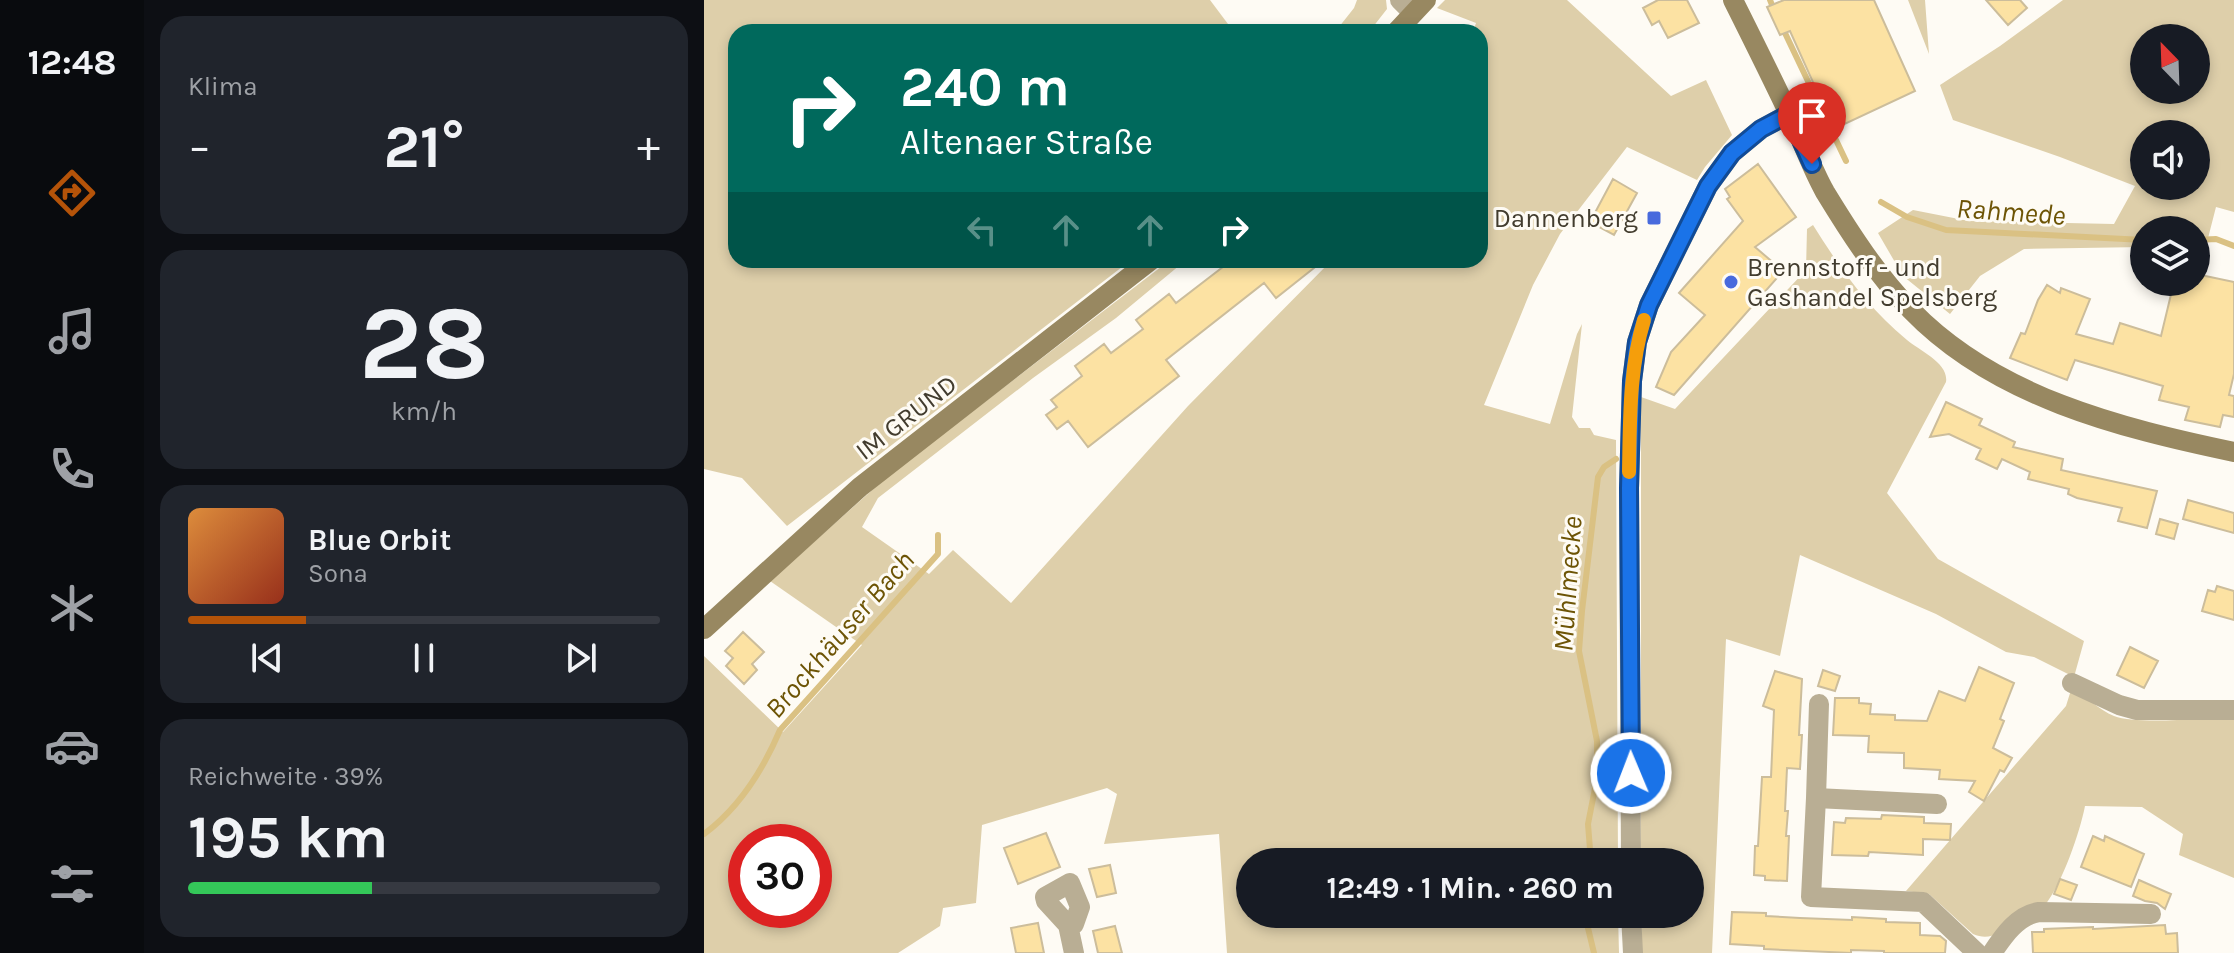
<!DOCTYPE html>
<html lang="de">
<meta charset="utf-8">
<style>
:root{--surface:#171b24;--page:#20242c;--text:#f1f3f6;--muted:#9ea1a6;--line:#363941;--accent:#b45309}
body{margin:0;font-family:Karla,sans-serif;background:var(--page);color:var(--text);height:100vh;display:flex;flex-direction:column;font-size:30px;white-space:nowrap}
*{box-sizing:border-box;margin:0}
p{font-size:26px;color:var(--muted)}
.icon{flex:none;width:44px;height:44px;fill:none;stroke:currentColor;stroke-width:2;stroke-linecap:round;stroke-linejoin:round}
.map{position:relative;flex:1;overflow:hidden}
.drawer{display:flex;flex-direction:column;gap:16px;padding:16px;background:#0d0f14;width:560px}
.drawer>*{flex:none}
.banner{position:absolute;left:24px;top:24px;width:760px;height:244px;border-radius:24px;box-shadow:0 4px 12px #0003;background:#00695c;color:#fff;overflow:hidden}
.needle{width:52px;rotate:337deg}
.controls{position:absolute;left:1426px;top:24px;display:grid;gap:16px}
.controls a{display:grid;place-items:center;width:80px;height:80px;border-radius:50%;background:var(--surface);box-shadow:0 4px 12px #0003;font-size:40px}
.speed{position:absolute;left:24px;top:824px;display:flex;gap:16px;font-size:40px;font-weight:700;text-align:center}
.speed>*{display:grid;place-content:center;width:104px;height:104px;border-radius:50%;background:var(--surface);box-shadow:0 4px 12px #0003;line-height:1}
.speed .limit{border:12px solid #d22;background:#fff;color:#111}
.pin{position:absolute;display:grid;place-items:center;width:68px;height:68px;color:#fff;margin:-82px -34px;border-radius:50% 50% 50% 0;rotate:-45deg;box-shadow:0 0 8px #0007}
.pin .icon{rotate:45deg}
.me{position:absolute;width:88px;margin:-44px;rotate:359deg;stroke-linejoin:round;filter:drop-shadow(0 0 6px #0008)}
.turn{display:flex;align-items:center;gap:28px;height:168px;padding:0 40px;font-size:36px}
.turn .icon{width:104px;height:104px;stroke-width:2.5}
.turn b{display:block;font-size:56px;line-height:68px}
.lanes{display:flex;align-items:center;height:76px;padding:0 40px;background:#0003;justify-content:center;gap:40px;direction:ltr}
.lanes .off{opacity:.35}
.big{font-size:60px;font-weight:700;line-height:1.1}
.drawer .card{flex:1;display:flex;flex-direction:column;justify-content:center;gap:12px;min-width:0;padding:0 28px;border-radius:24px;background:var(--page)}
.drawer .dial{align-items:center;gap:0}
.dial b{font-size:104px;line-height:1}
.song{display:flex;align-items:center;gap:24px}
.cover{width:96px;height:96px;border-radius:12px;background:linear-gradient(135deg,hsl(30 70% 55%),hsl(10 70% 35%))}
.played{height:8px;border-radius:4px;background:linear-gradient(90deg,var(--accent) 25%,var(--line) 25%)}
.keys{display:flex;justify-content:space-around;direction:ltr}
.heat{display:flex;justify-content:space-between;align-items:center;font-size:44px;direction:ltr}
.charge{height:12px;border-radius:6px;background:linear-gradient(90deg,#34c759 39%,var(--line) 0)}
.trip{position:absolute;left:532px;top:848px;width:468px;height:80px;border-radius:40px;background:var(--surface);box-shadow:0 4px 12px #0003;font-weight:700;line-height:80px;text-align:center}
main{display:flex;flex:1;min-height:0}
.tabs{display:flex;flex-direction:column;width:144px;justify-content:space-around;align-items:center;background:#090b0e;color:var(--muted)}
.tabs .icon{width:56px;height:56px}
.tabs .selected{color:var(--accent)}
.tabs b{font-size:36px;color:var(--text)}
.map>svg:first-child{display:block}
.green{fill:#decfaa;fill-rule:evenodd}
.lines{fill:none;stroke-linecap:round;stroke-linejoin:round}
.stream{stroke:#dac183;stroke-width:6}
.building{fill:#fce2a3;stroke:#ccbd9b;stroke-width:2}
.street{stroke:#b9ae94;stroke-width:20}
.secondary{stroke:#988861;stroke-width:20}
.route-casing{stroke:#114b97;stroke-width:20}
.route{stroke:#1a73e8;stroke-width:14}
.slow{stroke:#f59e0b;stroke-width:14}
.poi-dot{fill:#486add;stroke:#fefbf4;stroke-width:3}
.labels{text-anchor:middle;stroke-width:6;stroke-linejoin:round;paint-order:stroke}
.poi-label{font-size:26px;fill:#423c2e;stroke:#fefbf4;text-anchor:end}
.street-label{font-size:26px;fill:#423c2e;stroke:#fefbf4}
.water-label{font-size:28px;font-style:italic;fill:#6d5405;stroke:#fefbf4}
</style>
<main>
<nav class="tabs">
<b>12:48</b>
<svg class="icon selected" aria-label="directions" viewBox="0 0 24 24"><path d="M12 3l9 9-9 9-9-9zM9 14v-3h6M13 9l2 2-2 2"/></svg>
<svg class="icon" aria-label="music" viewBox="0 0 24 24"><path d="M9 18V5l10-2v13"/><circle cx="6" cy="18" r="3"/><circle cx="16" cy="16" r="3"/></svg>
<svg class="icon" aria-label="phone" viewBox="0 0 24 24"><path d="M5 4h4l2 5-3 2q2 4 5 5l2-3 5 2v4C11 20 4 13 5 4z"/></svg>
<svg class="icon" aria-label="climate" viewBox="0 0 24 24"><path d="M12 3v18M4 7l16 10M4 17L20 7"/></svg>
<svg class="icon" aria-label="car" viewBox="0 0 24 24"><path d="M5 17H2v-5l4-1 3-4h7l3 4 3 1v5h-3M9 17h6M6 11h13"/><circle cx="7" cy="17" r="2"/><circle cx="17" cy="17" r="2"/></svg>
<svg class="icon" aria-label="filters" viewBox="0 0 24 24"><path d="M4 7h16M4 17h16"/><circle cx="9" cy="7" r="2"/><circle cx="15" cy="17" r="2"/></svg>
</nav>
<section class="drawer">
<div class="card"><p>Klima</p>
<div class="heat"><a>−</a><b class="big">21°</b><a>+</a></div>
</div>
<div class="card dial"><b>28</b><p>km/h</p></div>
<div class="card">
<div class="song"><i class="cover"></i><div><b>Blue Orbit</b><p>Sona</p></div></div>
<div class="played"></div>
<div class="keys"><svg class="icon" aria-label="previous" viewBox="0 0 24 24"><path d="M18 5L8 12l10 7zM5 5v14"/></svg><svg class="icon" aria-label="pause" viewBox="0 0 24 24"><path d="M8 5v14M16 5v14"/></svg><svg class="icon" aria-label="next" viewBox="0 0 24 24"><path d="M6 5l10 7-10 7zM19 5v14"/></svg></div>
</div>
<div class="card"><p>Reichweite · 39%</p><b class="big">195 km</b><div class="charge"></div></div>
</section>
<div class="map">
<svg width="1530" height="953" viewBox="0 0 1530 953">
<rect width="100%" height="100%" fill="#fefbf4"/>
<path class="green" d="M0,0H506L530,32H32V260H427L83,526L38,478L0,469Z
M653,0H682L683,9L665,32H631L650,8Z
M741,0H863L967,96L1002,80L1028,135L1001,167L993,180L923,147L856,234L829,285L780,405L846,424L873,334L878,324L868,417L875,428H886L890,435L912,440L914,862H546V914H914L915,953H523L515,834L400,844L413,794L403,788L278,825L272,903L239,908L236,926L194,953H0V656L79,732L158,645L66,581L184,476L466,260H482L412,318L329,378L174,498L158,527L225,574L249,550L307,603L484,406L628,260H776V32H769L772,23L733,8ZM42,842H110V910H42Z
M1204,0H1221L1225,54Z
M1359,0H1530V212L1512,207L1502,246H1492V230H1440V247L1320,249L1276,276L1246,314L1199,276L1174,233L1209,210L1265,221L1410,224L1431,186L1356,157L1249,120L1236,85L1296,46ZM1440,38H1492V90H1440ZM1440,134H1492V186H1440Z
M1109,225C1136,268 1163,307 1203,340C1216,351 1245,363 1242,382L1183,493L1234,559L1380,641L1370,677L1330,657L1302,652L1232,614L1096,555L1076,656L1022,639L1008,953H938L937,914H986V862H937V397L971,409L1102,270L1103,229Z
M1367,690C1383,696 1395,710 1410,716C1434,725 1501,718 1530,717V878L1475,855L1479,834L1438,807L1381,806C1376,832 1358,884 1341,905C1334,913 1319,919 1309,925C1295,933 1285,941 1269,934L1225,894L1202,891L1362,706Z"/>
<g class="lines">
<path class="stream" d="M1066,0L1068,5
M1081,33L1142,161
M1177,202L1203,217L1242,230L1440,240
M1492,240L1512,239L1530,246
M0,834C35,808 59,770 76,730L234,554V535
M887,862L884,824L893,778V741L875,651L878,611L894,477L900,467L912,459
M884,914V928L890,953"/>
</g>
<path class="building" d="M954,0H983L995,23L964,38L955,21L948,25L939,8Z
M1080,0H1170L1211,91L1130,129L1086,31L1076,35L1063,7Z
M1282,0H1316L1323,8L1304,25Z
M1054,164L1092,217L1051,247L1079,271L970,395L952,387L967,352L1001,315L975,293L1039,221L1023,199L1026,197L1021,189Z
M909,179L933,193L910,235L886,222Z
M528,260H620L572,298L560,283L462,360L475,376L384,447L364,421L353,429L342,415L353,407L347,400L378,376L371,366L400,344L407,353L439,329L432,320L465,294L472,303Z
M1492,274L1530,282V374L1525,395L1530,396V417L1519,415L1516,427L1481,420L1485,407L1455,400L1459,386L1371,360L1363,380L1306,358L1317,333L1321,334L1334,300L1343,285L1356,293L1357,288L1386,299L1372,334L1409,344L1416,323L1457,336L1470,282H1492Z
M1242,402L1278,419L1275,425L1311,442L1309,447L1359,459L1357,470L1453,491L1443,528L1414,521L1418,508L1373,498L1364,494L1365,489L1324,479L1326,472L1298,459L1293,469L1272,459L1277,449L1245,434L1226,437Z
M1484,500L1530,513V533L1479,519Z
M1456,519L1474,524L1470,539L1452,534Z
M1513,586L1530,591V620L1498,611L1504,590L1511,592Z
M39,632L60,652L48,664L53,670L40,684L22,666L29,658L21,651Z
M1426,647L1454,661L1440,688L1413,675Z
M1275,667L1310,683L1296,719L1300,721L1289,748L1308,758L1300,772L1296,770L1280,801L1265,792L1271,781L1235,779L1236,770L1200,768V753L1164,752L1165,736L1129,735L1131,698H1155V703L1167,704L1166,714L1191,715V720L1223,721L1235,691L1261,701Z
M1119,670L1136,676L1131,691L1114,686Z
M1071,671L1098,679L1095,735H1098L1096,769L1083,768L1081,811H1084L1082,836H1085L1083,881L1061,880V876L1050,875L1051,846H1054L1058,777H1067L1070,710L1059,706Z
M1178,815L1220,817V823L1247,824L1246,840L1219,839V855L1165,852L1164,856L1128,855L1130,822L1141,823L1142,818L1177,819Z
M342,833L356,867L314,884L300,848Z
M1389,836L1400,841L1401,836L1440,854L1427,887L1377,867Z
M406,865L412,893L393,897L385,869Z
M1356,879L1373,885L1367,900L1350,894Z
M1435,880L1467,894L1461,909L1453,903L1441,901L1429,896Z
M1028,912L1062,913V916L1096,918L1148,920V917L1182,919V922L1216,923V935L1236,936L1242,941L1241,953H1180V951L1147,950V953L1060,949V946L1026,944Z
M334,923L340,953H312L307,928Z
M1461,925L1462,934L1473,933L1474,953H1329L1328,932H1340V929L1389,927V929Z
M411,926L418,953H394L389,931Z"/>
<g class="lines">
<path class="street" d="M696,0L709,13
M1368,683L1415,705L1433,710H1530
M1115,704L1112,798L1233,804
M1112,798L1107,897L1219,902L1273,953
M927,862L925,488L928,381L933,342L945,305L1004,186L1028,153L1057,129L1085,114
M927,914L929,953
M364,925L370,924L376,907L366,883L341,897L342,901L364,925L370,953
M1288,953C1300,935 1314,915 1335,912L1447,914"/>
<path class="secondary" d="M1029,0C1048,38 1067,76 1085,114C1098,140 1107,167 1121,192C1146,233 1173,275 1207,310C1291,397 1416,428 1530,452
M692,32L722,0
M0,629L156,487L447,260"/>
</g>
<g class="lines">
<g class="route-casing">
<path id="route" d="M927,773L925,488L928,381L933,342L945,305L1004,186L1028,153L1057,129L1085,114L1108,164"/>
</g>
<use href="#route" class="route"/>
<path class="slow" d="M925,472C926,421 925,369 940,320"/>
</g>
<g class="poi-dot">
<rect x="942" y="210" width="16" height="16" rx="4"/>
<circle cx="1027" cy="282" r="8"/>
</g>
<g class="labels">
<g class="poi-label">
<text x="934" y="227">Dannenberg</text>
<text x="1043" y="276" text-anchor="start">Brennstoff - und<tspan x="1043" dy="30">Gashandel Spelsberg</tspan></text>
</g>
<g class="street-label">
<text transform="translate(202 417) rotate(-38)" y="9">IM GRUND</text>
</g>
<g class="water-label">
<text transform="translate(1307 211) rotate(4)" y="10">Rahmede</text>
<text transform="translate(863 584) rotate(-86)" y="10">Mühlmecke</text>
<text transform="translate(135 634) rotate(-49)" y="10">Brockhäuser Bach</text>
</g>
</g>
</svg>
<div class="controls">
<a><svg class="needle" viewBox="-14 -14 28 28"><path d="M0-13l5 13h-10z" fill="#e53935"/><path d="M0 13l5-13h-10z" fill="#9ea1a6"/></svg></a>
<a><svg class="icon" aria-label="sound" viewBox="0 0 24 24"><path d="M4 9h4l5-4v14l-5-4H4zM17 9q2 3 0 6"/></svg></a>
<a><svg class="icon" aria-label="layers" viewBox="0 0 24 24"><path d="M12 4l9 5-9 5-9-5zM3 14l9 5 9-5"/></svg></a>
</div>
<div class="speed"><div class="limit">30</div></div>
<div class="pin" style="left:1108px;top:164px;background:#d93025"><svg class="icon" aria-label="arrive" viewBox="0 0 24 24"><path d="M6 21V4h12l-3 4 3 4H6"/></svg></div>
<svg class="me" style="left:927px;top:773px" viewBox="-20 -20 40 40"><circle r="17" fill="#1a73e8" stroke="#fff" stroke-width="3"/><path d="M0-11L8 9 0 5-8 9z" fill="#fff"/></svg>
<div class="trip">12:49 · 1 Min. · 260 m</div>
<div class="banner">
<div class="turn"><svg class="icon" aria-label="right" viewBox="0 0 24 24"><path d="M7 20v-9h11M14 6l5 5-5 5"/></svg><div><b>240 m</b>Altenaer Straße</div></div>
<div class="lanes"><svg class="icon off" aria-label="left" viewBox="0 0 24 24"><path d="M17 20v-9H6M10 6l-5 5 5 5"/></svg><svg class="icon off" aria-label="ahead" viewBox="0 0 24 24"><path d="M12 20V5M6 11l6-6 6 6"/></svg><svg class="icon off" aria-label="ahead" viewBox="0 0 24 24"><path d="M12 20V5M6 11l6-6 6 6"/></svg><svg class="icon" aria-label="right" viewBox="0 0 24 24"><path d="M7 20v-9h11M14 6l5 5-5 5"/></svg></div>
</div>
</div>
</main>
